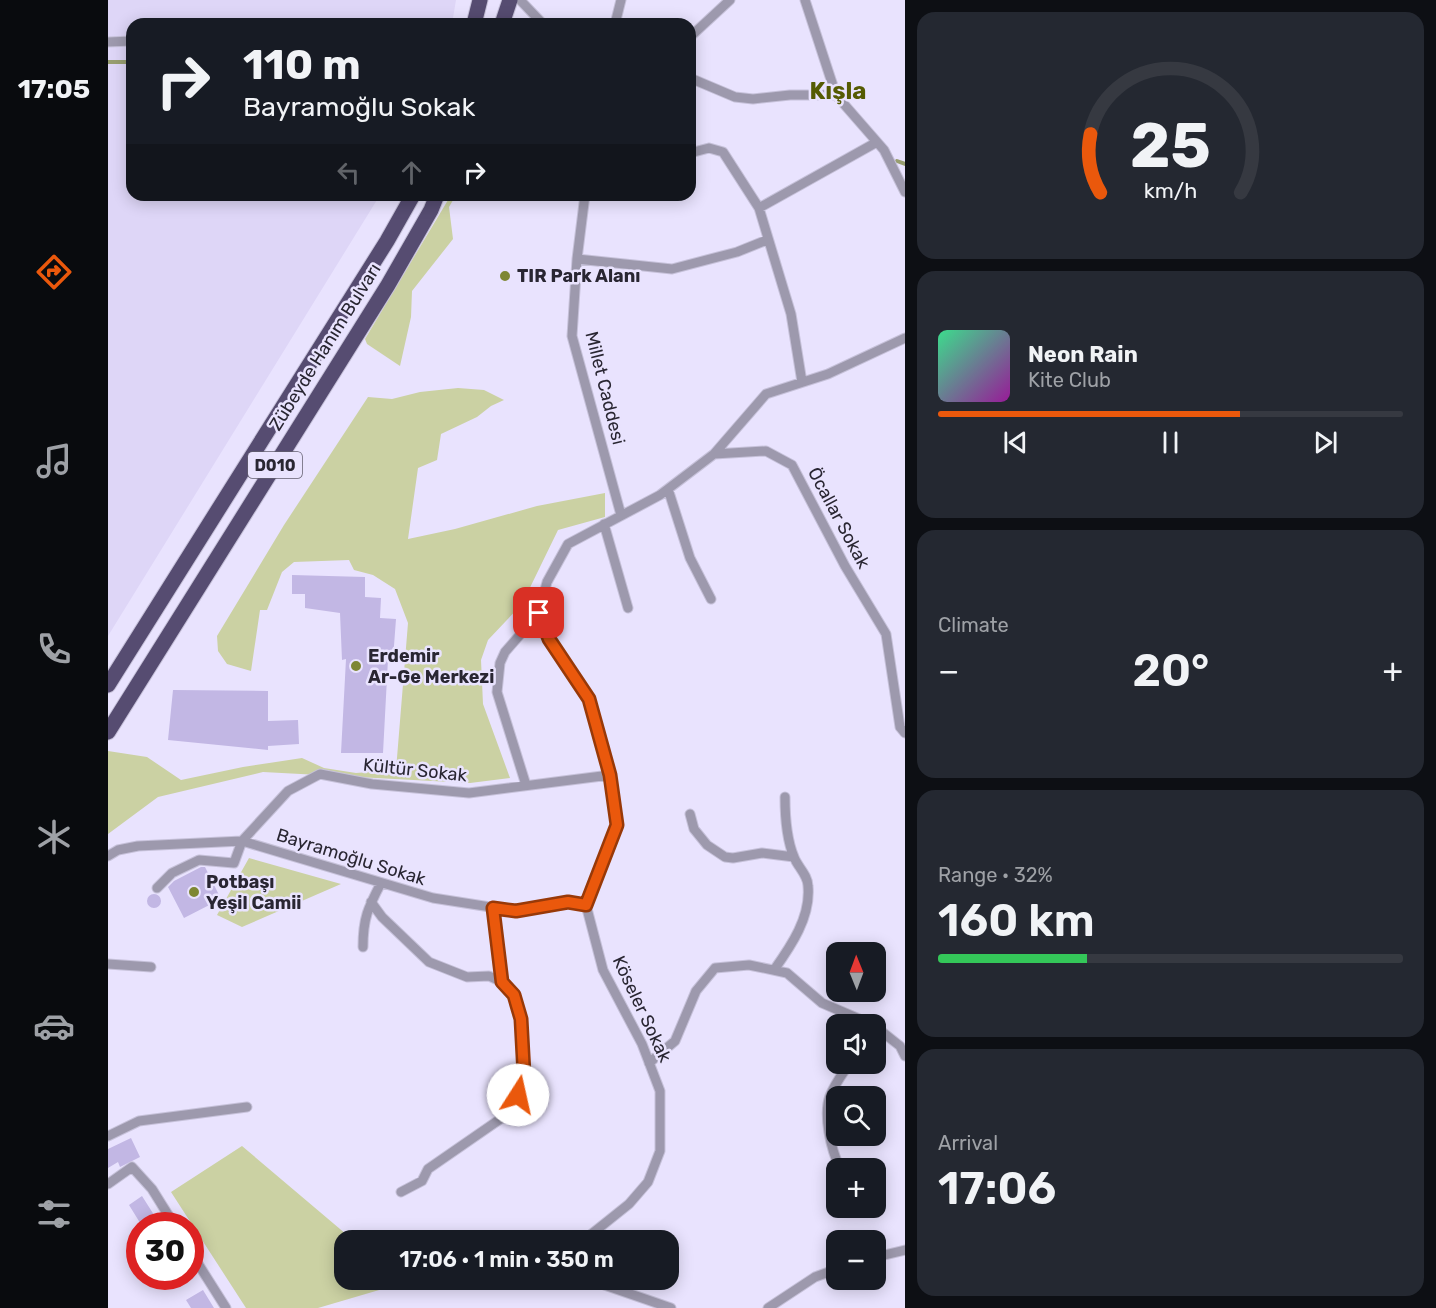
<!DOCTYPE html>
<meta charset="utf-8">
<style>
:root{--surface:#171b24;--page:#242831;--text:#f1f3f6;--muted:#9ea1a6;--line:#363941;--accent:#ea580c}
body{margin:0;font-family:Rubik,sans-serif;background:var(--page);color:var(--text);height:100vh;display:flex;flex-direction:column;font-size:22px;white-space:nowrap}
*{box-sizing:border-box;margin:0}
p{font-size:20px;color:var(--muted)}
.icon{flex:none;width:33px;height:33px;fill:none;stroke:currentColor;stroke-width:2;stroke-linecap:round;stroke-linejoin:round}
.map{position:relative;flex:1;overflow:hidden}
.side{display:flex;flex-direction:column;gap:12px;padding:12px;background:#0d0f14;width:531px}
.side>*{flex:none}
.hud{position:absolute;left:18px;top:18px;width:570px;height:183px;border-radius:18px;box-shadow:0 3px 15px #0003;background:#171b24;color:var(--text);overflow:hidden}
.needle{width:39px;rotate:359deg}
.controls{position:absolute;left:718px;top:942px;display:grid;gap:12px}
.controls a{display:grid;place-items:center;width:60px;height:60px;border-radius:12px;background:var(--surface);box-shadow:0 3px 15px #0003;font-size:30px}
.speed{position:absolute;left:18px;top:1212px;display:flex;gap:12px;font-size:30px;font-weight:700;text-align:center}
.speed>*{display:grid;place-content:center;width:78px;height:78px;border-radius:50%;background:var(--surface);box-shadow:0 3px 15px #0003;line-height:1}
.speed .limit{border:9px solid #d22;background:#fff;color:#111}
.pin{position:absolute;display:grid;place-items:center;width:51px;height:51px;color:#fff;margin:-26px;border-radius:12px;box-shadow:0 3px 9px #0006}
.me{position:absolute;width:66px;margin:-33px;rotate:10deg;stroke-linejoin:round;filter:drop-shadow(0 0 4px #0008)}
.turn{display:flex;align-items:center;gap:21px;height:126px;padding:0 18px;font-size:27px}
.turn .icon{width:78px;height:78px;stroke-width:2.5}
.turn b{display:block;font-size:42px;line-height:51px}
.lanes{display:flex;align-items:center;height:57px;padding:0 18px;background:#0003;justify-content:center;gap:30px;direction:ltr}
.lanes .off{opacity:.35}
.big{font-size:45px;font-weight:600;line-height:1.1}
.side .widget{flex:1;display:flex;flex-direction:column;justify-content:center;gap:9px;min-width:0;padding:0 21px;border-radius:18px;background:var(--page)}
.side .dial{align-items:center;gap:0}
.dial svg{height:156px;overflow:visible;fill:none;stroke:var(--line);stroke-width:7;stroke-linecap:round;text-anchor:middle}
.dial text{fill:var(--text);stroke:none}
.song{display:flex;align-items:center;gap:18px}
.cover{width:72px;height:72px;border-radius:9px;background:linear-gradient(135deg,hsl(150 70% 55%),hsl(300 70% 35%))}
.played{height:6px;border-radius:3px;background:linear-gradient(90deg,var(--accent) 65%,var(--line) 65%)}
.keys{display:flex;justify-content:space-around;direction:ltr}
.heat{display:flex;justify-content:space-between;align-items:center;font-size:33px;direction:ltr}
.charge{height:9px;border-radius:4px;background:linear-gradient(90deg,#34c759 32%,var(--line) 0)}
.trip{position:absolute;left:226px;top:1230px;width:345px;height:60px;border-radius:18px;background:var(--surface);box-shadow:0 3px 15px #0003;font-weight:600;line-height:60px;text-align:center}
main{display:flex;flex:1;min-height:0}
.tab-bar{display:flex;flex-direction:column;width:108px;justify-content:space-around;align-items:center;background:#090b0e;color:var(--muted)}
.tab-bar .icon{width:42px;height:42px}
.tab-bar .selected{color:var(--accent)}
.tab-bar b{font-size:27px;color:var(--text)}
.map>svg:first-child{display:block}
.built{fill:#ded6f7}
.green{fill:#cbd1a3}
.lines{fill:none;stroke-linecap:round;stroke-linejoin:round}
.stream{stroke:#989e70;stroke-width:4}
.building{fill:#c2b7e4}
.minor-casing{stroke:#c6c1d9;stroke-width:11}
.trunk-casing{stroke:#c6c1d9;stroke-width:17}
.minor{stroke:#9d99ad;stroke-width:9}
.trunk{stroke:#564c71;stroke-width:15}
.route-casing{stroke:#983908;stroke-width:15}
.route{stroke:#ea580c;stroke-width:10}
.poi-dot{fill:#7e8733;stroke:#e9e3fe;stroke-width:2}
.labels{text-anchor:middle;stroke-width:5;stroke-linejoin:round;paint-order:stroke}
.shield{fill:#e9e3fe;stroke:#635f6f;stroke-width:1.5}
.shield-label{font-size:16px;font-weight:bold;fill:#292632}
.poi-label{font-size:18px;font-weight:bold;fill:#292632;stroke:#e9e3fe;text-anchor:start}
.street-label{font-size:18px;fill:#292632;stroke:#e9e3fe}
.district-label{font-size:24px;font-weight:bold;fill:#555b03;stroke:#e9e3fe}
</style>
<main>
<nav class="tab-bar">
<b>17:05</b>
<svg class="icon selected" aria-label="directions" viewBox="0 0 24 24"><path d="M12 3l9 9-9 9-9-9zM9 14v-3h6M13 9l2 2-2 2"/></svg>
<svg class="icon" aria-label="music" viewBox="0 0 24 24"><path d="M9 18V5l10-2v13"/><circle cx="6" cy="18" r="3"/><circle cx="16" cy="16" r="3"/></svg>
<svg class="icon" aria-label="phone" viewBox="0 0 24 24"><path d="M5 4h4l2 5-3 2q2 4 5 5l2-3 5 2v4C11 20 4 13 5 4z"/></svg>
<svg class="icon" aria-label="climate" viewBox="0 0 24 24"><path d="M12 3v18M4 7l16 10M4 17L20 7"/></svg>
<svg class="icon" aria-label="car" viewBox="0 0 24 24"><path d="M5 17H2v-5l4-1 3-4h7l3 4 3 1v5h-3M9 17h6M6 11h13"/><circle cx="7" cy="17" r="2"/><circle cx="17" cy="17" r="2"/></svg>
<svg class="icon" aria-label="filters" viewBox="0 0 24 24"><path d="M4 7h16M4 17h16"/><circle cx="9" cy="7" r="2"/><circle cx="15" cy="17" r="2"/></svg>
</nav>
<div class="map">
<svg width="797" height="1308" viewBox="0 0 797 1308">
<rect width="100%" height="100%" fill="#e9e3fe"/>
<path class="built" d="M0,0H348L344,24H24V195H272L0,636Z"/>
<path class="green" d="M343,195H348L341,207L345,239L304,291L303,317L292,366L259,344L257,339Z
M350,388L376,390L396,400L383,406L369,417L333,434L329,460L310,468L300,539L347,529L429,506L497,493V517L450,530L414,604L380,640L373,660L375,704L402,778L362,783L155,772L50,797L0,834V751L39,757L73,780L135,767L194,758L216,768L248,773L288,770L300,623L287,589L265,575L246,570L241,560L186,562L174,572L159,610H152L143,671L119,664L110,651L109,636L176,525L260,397L284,399L312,392Z
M141,858L233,884L134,927L109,915Z
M134,1146L245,1240H237V1280H290L295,1283L210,1308H138L63,1192Z"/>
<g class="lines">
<path class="stream" d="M0,62H24
M789,161L797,164"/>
</g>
<path class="building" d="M184,575L257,577V597L273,598L272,618L288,619L285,659H280L275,753H233L238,659L234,660L232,613L197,608V594H184Z
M65,690L160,691V721L190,720L191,744L160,746V750L60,740Z
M93,867H97L113,899L76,918L60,887L66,881Z
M39 901a7 7 0 1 1 14 0a7 7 0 1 1-14 0Z
M23,1138L32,1157L12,1167L10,1162L0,1168V1149Z
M34,1196L53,1226H34L21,1205Z
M95,1290L106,1308H83L78,1300Z"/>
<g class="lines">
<g class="minor-casing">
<path id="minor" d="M412,0L435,24
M697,0L728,95L776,150L797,192
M507,24L513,0
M582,37L622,0
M0,42L24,41
M582,78L627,97L645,99L682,95H728
M582,153L601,148L615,152L651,208L683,314L694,382
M477,195L469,259L464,336L513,515
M651,208L769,142
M469,259L564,269L629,252L659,240
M606,454L658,394L720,374L797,338
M560,489L582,558L603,599
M496,524L520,608
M418,785L389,692L392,663L397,652L431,613
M582,814L586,829L599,845L617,857L625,858L654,853L686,857
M0,856L10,850L30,846L134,841L325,898L408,911L460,902L478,905
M49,888L64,873L91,860L126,863L134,841L180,791L212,774L264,784L361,793L502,775
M263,902L274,917L321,962L359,977L381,976L394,982L406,995L413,1019L416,1075L410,1095L401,1113L320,1169L314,1181L293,1192
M478,905L509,825L499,760L481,699L441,639L431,613L439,582L460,544L552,495L606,454L658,451L684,465L737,566L778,634L792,727L797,733
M385,907L394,982
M255,947C255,918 260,908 273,883
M0,964L43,967
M666,970C683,946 703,917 700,886C700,875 689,866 686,857C678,838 677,816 677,797
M768,1027L792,1046L797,1056
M541,1063L567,1041L588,991L607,968L641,965L679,973L714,1003L763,1024
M0,1136L31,1121L139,1107
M732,1168C723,1150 715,1115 722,1096C726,1085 735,1073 741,1064
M0,1184L24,1167L44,1189L67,1226
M476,1240L521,1204L540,1182L552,1151V1091L534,1044L495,970L478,905
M82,1251L118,1308
M768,1257L797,1250
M482,1280L563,1308
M660,1308L707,1277L729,1269"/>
</g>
<g class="trunk-casing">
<path id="trunk" d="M366,24L372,0
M394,24L402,0
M0,685L279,241L305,195
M0,732L280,285L323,210L329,195"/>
</g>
<use href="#minor" class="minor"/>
<use href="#trunk" class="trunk"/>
</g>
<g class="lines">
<g class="route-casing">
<path id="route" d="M410,1095L416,1074L413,1019L406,995L394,982L385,908L408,911L460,902L478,905L509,825L502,775L481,699L441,639L431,613"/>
</g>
<use href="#route" class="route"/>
</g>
<g class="poi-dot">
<circle cx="397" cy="276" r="6"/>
<circle cx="248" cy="666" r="6"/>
<circle cx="86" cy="892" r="6"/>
</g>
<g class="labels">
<rect class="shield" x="140" y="452" width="54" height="26" rx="4.5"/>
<g class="shield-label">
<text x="167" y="471">D010</text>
</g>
<g class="poi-label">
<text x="409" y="282">TIR Park Alanı</text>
<text x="260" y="662">Erdemir<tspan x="260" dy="21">Ar-Ge Merkezi</tspan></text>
<text x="98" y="888">Potbaşı<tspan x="98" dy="21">Yeşil Camii</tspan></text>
</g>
<g class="street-label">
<text transform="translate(217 347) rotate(-58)" y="6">Zübeyde Hanım Bulvarı</text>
<text transform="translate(497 388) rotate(76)" y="6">Millet Caddesi</text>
<text transform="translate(731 518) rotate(62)" y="6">Öcallar Sokak</text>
<text transform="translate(307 770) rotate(6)" y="6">Kültür Sokak</text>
<text transform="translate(243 857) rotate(17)" y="6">Bayramoğlu Sokak</text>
<text transform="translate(534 1009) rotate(65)" y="6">Köseler Sokak</text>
</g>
<g class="district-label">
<text x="730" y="99">Kışla</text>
</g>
</g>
</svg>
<div class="controls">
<a><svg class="needle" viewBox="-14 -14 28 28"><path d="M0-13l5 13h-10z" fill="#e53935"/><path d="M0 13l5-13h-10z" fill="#9ea1a6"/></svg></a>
<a><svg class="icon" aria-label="sound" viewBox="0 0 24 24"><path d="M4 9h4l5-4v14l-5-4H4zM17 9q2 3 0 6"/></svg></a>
<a><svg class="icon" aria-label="search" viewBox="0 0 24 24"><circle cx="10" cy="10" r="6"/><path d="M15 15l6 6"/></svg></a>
<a>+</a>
<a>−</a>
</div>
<div class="speed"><div class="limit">30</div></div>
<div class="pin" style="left:431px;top:613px;background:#d93025"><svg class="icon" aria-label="arrive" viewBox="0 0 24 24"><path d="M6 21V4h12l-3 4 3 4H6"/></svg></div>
<svg class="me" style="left:410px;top:1095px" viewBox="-20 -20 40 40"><circle r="19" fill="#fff"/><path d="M0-13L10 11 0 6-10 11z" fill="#ea580c"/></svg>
<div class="trip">17:06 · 1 min · 350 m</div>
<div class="hud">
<div class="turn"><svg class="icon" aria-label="right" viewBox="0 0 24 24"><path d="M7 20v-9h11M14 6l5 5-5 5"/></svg><div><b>110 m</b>Bayramoğlu Sokak</div></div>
<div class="lanes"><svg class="icon off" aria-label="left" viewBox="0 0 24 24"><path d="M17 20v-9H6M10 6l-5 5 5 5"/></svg><svg class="icon off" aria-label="ahead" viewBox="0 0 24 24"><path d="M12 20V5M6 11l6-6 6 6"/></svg><svg class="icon" aria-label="right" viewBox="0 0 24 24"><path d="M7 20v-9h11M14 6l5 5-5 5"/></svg></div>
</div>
</div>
<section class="side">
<div class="widget dial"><svg viewBox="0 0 100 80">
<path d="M14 69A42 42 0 1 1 86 69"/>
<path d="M14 69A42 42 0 0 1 9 39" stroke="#ea580c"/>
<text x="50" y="56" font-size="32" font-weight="700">25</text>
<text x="50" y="72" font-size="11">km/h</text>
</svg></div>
<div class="widget">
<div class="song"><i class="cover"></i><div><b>Neon Rain</b><p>Kite Club</p></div></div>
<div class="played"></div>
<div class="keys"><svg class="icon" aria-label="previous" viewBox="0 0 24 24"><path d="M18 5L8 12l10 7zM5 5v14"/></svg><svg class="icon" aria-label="pause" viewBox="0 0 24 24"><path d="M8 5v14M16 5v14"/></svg><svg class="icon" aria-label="next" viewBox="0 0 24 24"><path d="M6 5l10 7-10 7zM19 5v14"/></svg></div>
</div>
<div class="widget"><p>Climate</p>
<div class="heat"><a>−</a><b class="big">20°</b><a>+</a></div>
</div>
<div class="widget"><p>Range · 32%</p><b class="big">160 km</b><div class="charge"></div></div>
<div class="widget"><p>Arrival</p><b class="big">17:06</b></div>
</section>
</main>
